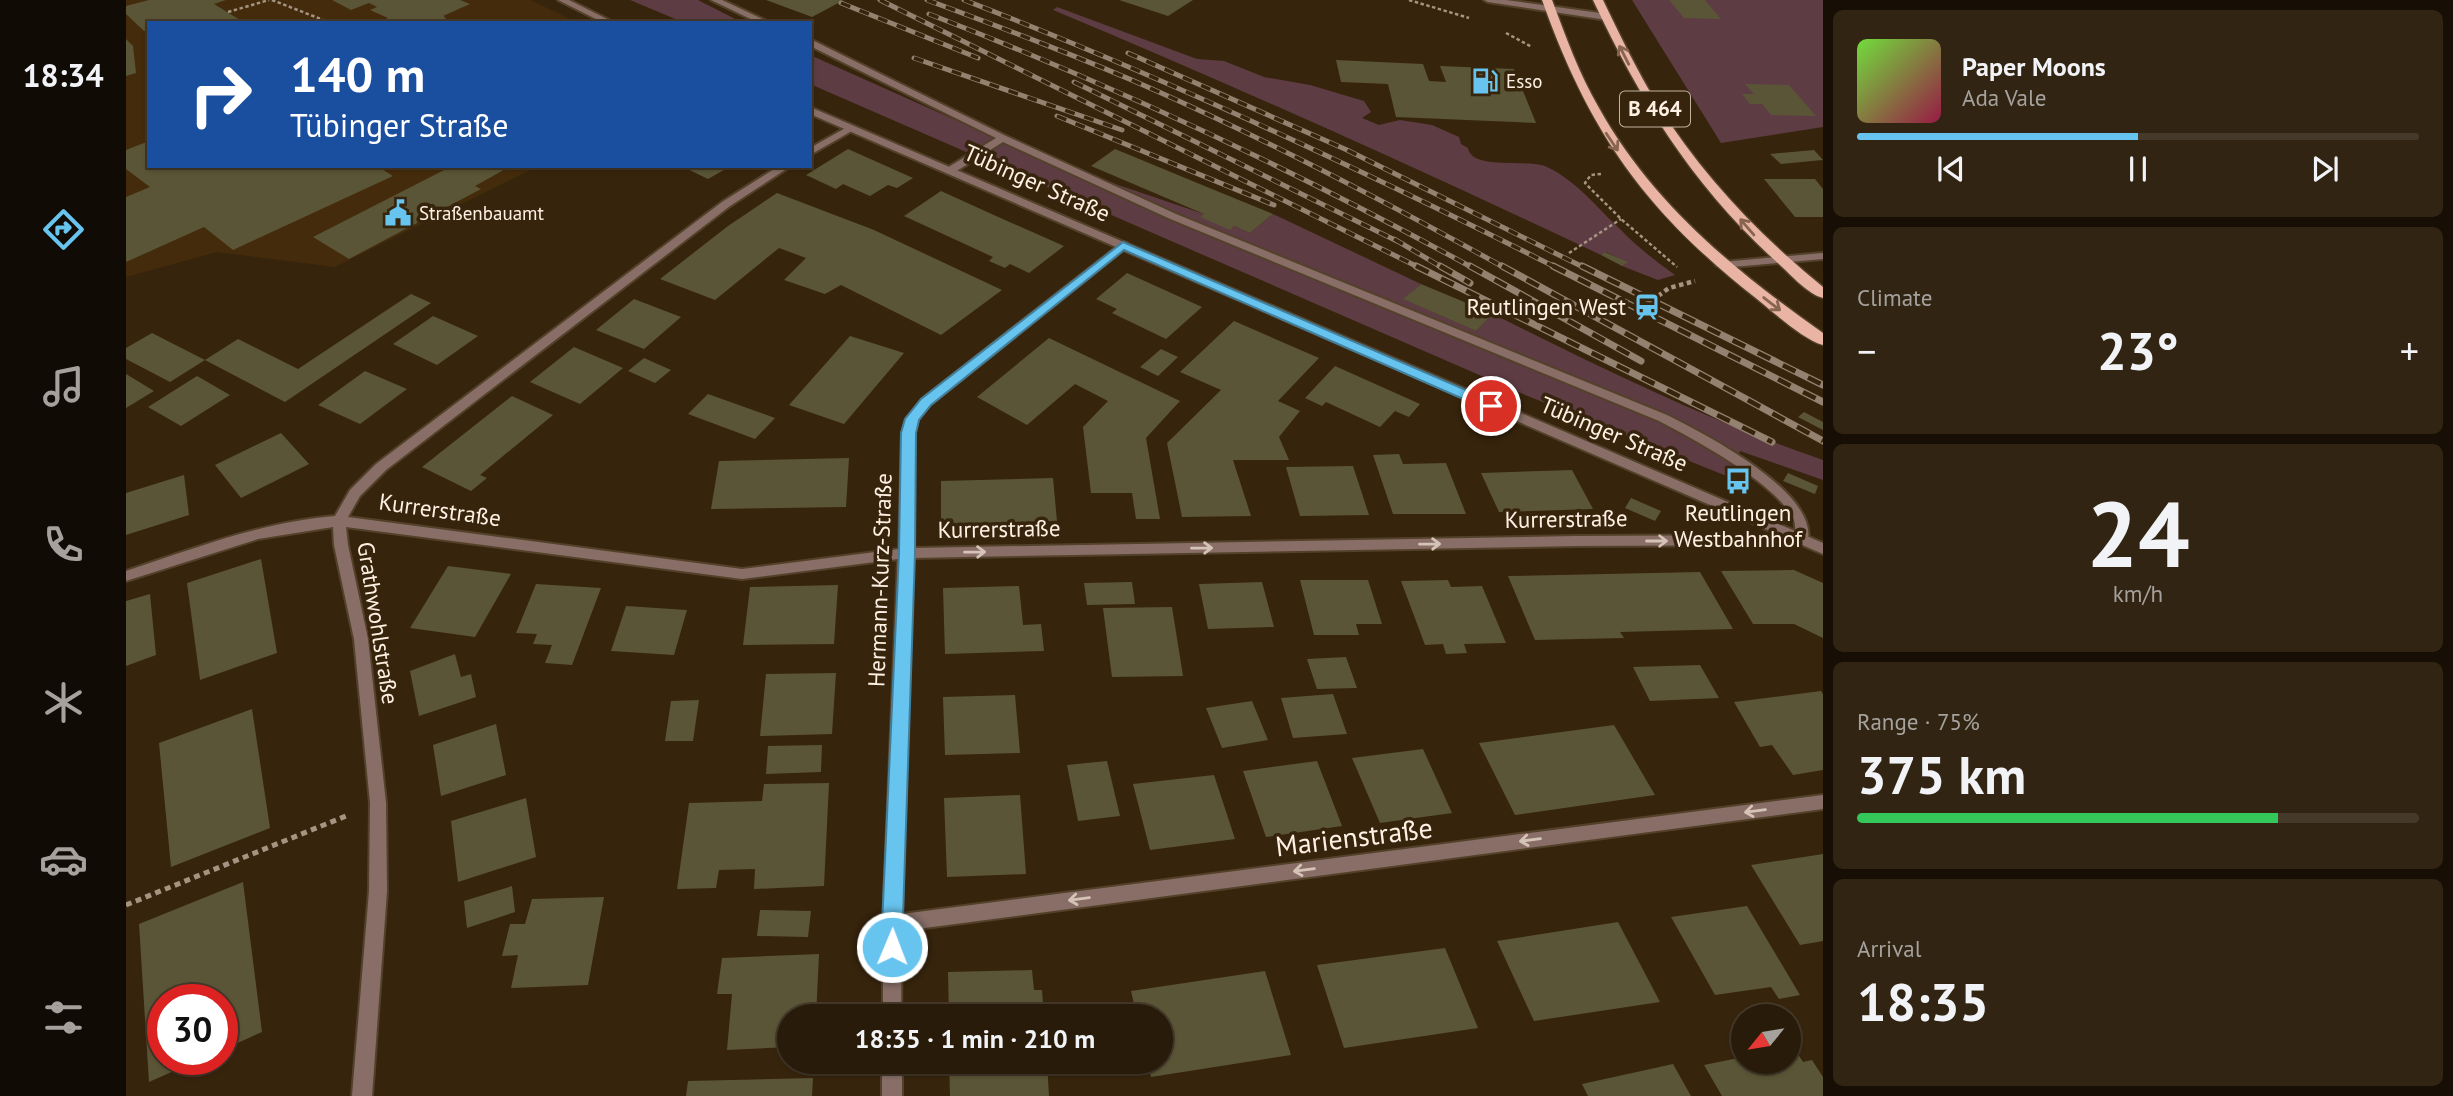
<!DOCTYPE html>
<meta charset="utf-8">
<style>
:root{--surface:#291b09;--page:#312412;--text:#f1f3f6;--muted:#a5a19c;--line:#45392a;--accent:#67c4ef}
body{margin:0;font-family:"PT Sans",sans-serif;background:var(--page);color:var(--text);height:100vh;display:flex;flex-direction:column;font-size:26px;white-space:nowrap}
*{box-sizing:border-box;margin:0}
p{font-size:23px;color:var(--muted)}
.icon{flex:none;width:38px;height:38px;fill:none;stroke:currentColor;stroke-width:2;stroke-linecap:round;stroke-linejoin:round}
.map{position:relative;flex:1;overflow:hidden}
.details{display:flex;flex-direction:column;gap:10px;padding:10px;background:#170f05;width:630px}
.details>*{flex:none}
.hud{position:absolute;left:21px;top:21px;width:665px;height:147px;border-radius:0px;box-shadow:0 2px 5px #0004,0 0 0 2px var(--line);background:#1a4fa0;color:#fff;overflow:hidden}
.needle{width:46px;rotate:240deg}
.buttons{position:absolute;left:1605px;top:1004px;display:grid;gap:14px}
.buttons a{display:grid;place-items:center;width:70px;height:70px;border-radius:50%;background:var(--surface);box-shadow:0 2px 5px #0004,0 0 0 2px var(--line);font-size:35px}
.speed{position:absolute;left:21px;top:984px;display:flex;gap:14px;font-size:35px;font-weight:700;text-align:center}
.speed>*{display:grid;place-content:center;width:91px;height:91px;border-radius:50%;background:var(--surface);box-shadow:0 2px 5px #0004,0 0 0 2px var(--line);line-height:1}
.speed .limit{border:10px solid #d22;background:#fff;color:#111}
.pin{position:absolute;display:grid;place-items:center;width:60px;height:60px;color:#fff;margin:-30px;border:4px solid #fff;border-radius:50%;box-shadow:0 2px 7px #0007}
.me{position:absolute;width:77px;margin:-38px;rotate:1deg;stroke-linejoin:round;filter:drop-shadow(0 0 5px #0008)}
.turn{display:flex;align-items:center;gap:24px;height:147px;padding:0 28px;font-size:32px}
.turn .icon{width:91px;height:91px;stroke-width:2.5}
.turn b{display:block;font-size:49px;line-height:60px}
.big{font-size:52px;font-weight:700;line-height:1.1}
.details .widget{flex:1;display:flex;flex-direction:column;justify-content:center;gap:10px;min-width:0;padding:0 24px;border-radius:10px;background:var(--page)}
.details .dial{align-items:center;gap:0}
.dial b{font-size:91px;line-height:1}
.song{display:flex;align-items:center;gap:21px}
.cover{width:84px;height:84px;border-radius:10px;background:linear-gradient(135deg,hsl(100 70% 55%),hsl(340 70% 35%))}
.played{height:7px;border-radius:4px;background:linear-gradient(90deg,var(--accent) 50%,var(--line) 50%)}
.keys{display:flex;justify-content:space-around;direction:ltr}
.heat{display:flex;justify-content:space-between;align-items:center;font-size:38px;direction:ltr}
.charge{height:10px;border-radius:5px;background:linear-gradient(90deg,#34c759 75%,var(--line) 0)}
.trip{position:absolute;left:651px;top:1004px;width:396px;height:70px;border-radius:35px;background:var(--surface);box-shadow:0 2px 5px #0004,0 0 0 2px var(--line);font-weight:700;line-height:70px;text-align:center}
main{display:flex;flex:1;min-height:0}
.menu{display:flex;flex-direction:column;width:126px;justify-content:space-around;align-items:center;background:#100b04;color:var(--muted)}
.menu .icon{width:49px;height:49px}
.menu .current{color:var(--accent)}
.menu b{font-size:32px;color:var(--text)}
.map>svg:first-child{display:block}
.built{fill:#442b0c}
.green{fill:#5e3c44}
.building{fill:#5a5536}
.lines{fill:none;stroke-linecap:round;stroke-linejoin:round}
.service-casing{stroke:#53412a;stroke-width:4}
.minor-casing{stroke:#53412a;stroke-width:4}
.tertiary-casing{stroke:#53412a;stroke-width:4}
.primary-casing{stroke:#53412a;stroke-width:3}
.path-far2{stroke:#a49481;stroke-width:2.5;stroke-dasharray:3.5 2.5;stroke-linecap:butt}
.path-far1{stroke:#a49481;stroke-width:4.5;stroke-dasharray:4.5 3.5;stroke-linecap:butt}
.path{stroke:#a49481;stroke-width:5;stroke-dasharray:6 4.5;stroke-linecap:butt}
.service{fill:#886e67;fill-rule:evenodd}
.minor{fill:#886e67;fill-rule:evenodd}
.tertiary{fill:#886e67;fill-rule:evenodd}
.primary{fill:#e9b4a4;fill-rule:evenodd}
.rail-far1-casing{stroke:#92826f;stroke-width:5}
.rail-casing{stroke:#92826f;stroke-width:7}
.rail-far1{stroke:#37240c;stroke-width:3.5;stroke-dasharray:10;stroke-linecap:butt}
.rail{stroke:#37240c;stroke-width:4.5;stroke-dasharray:14;stroke-linecap:butt}
.oneway{stroke:#876550}
.oneway2{stroke:#d5c3b8}
.route{fill:#67c4ef;stroke:#437f9b;stroke-width:2}
.labels{text-anchor:middle;stroke-width:7;stroke-linejoin:round;paint-order:stroke}
.far-poi-label{font-size:19px;fill:#fef1e3;stroke:#37240c;text-anchor:start}
.shield{fill:#37240c;stroke:#c2b4a2;stroke-width:2}
.shield-label{font-size:21px;font-weight:bold;fill:#fef1e3}
.street-label{font-size:23px;fill:#fef1e3;stroke:#37240c}
.poi-label{font-size:23px;fill:#fef1e3;stroke:#37240c;text-anchor:end}
.near-street-label{font-size:28px;fill:#fef1e3;stroke:#37240c}
</style>
<main>
<nav class="menu">
<b>18:34</b>
<svg class="icon current" aria-label="directions" viewBox="0 0 24 24"><path d="M12 3l9 9-9 9-9-9zM9 14v-3h6M13 9l2 2-2 2"/></svg>
<svg class="icon" aria-label="music" viewBox="0 0 24 24"><path d="M9 18V5l10-2v13"/><circle cx="6" cy="18" r="3"/><circle cx="16" cy="16" r="3"/></svg>
<svg class="icon" aria-label="phone" viewBox="0 0 24 24"><path d="M5 4h4l2 5-3 2q2 4 5 5l2-3 5 2v4C11 20 4 13 5 4z"/></svg>
<svg class="icon" aria-label="climate" viewBox="0 0 24 24"><path d="M12 3v18M4 7l16 10M4 17L20 7"/></svg>
<svg class="icon" aria-label="car" viewBox="0 0 24 24"><path d="M5 17H2v-5l4-1 3-4h7l3 4 3 1v5h-3M9 17h6M6 11h13"/><circle cx="7" cy="17" r="2"/><circle cx="17" cy="17" r="2"/></svg>
<svg class="icon" aria-label="filters" viewBox="0 0 24 24"><path d="M4 7h16M4 17h16"/><circle cx="9" cy="7" r="2"/><circle cx="15" cy="17" r="2"/></svg>
</nav>
<div class="map">
<svg width="1697" height="1096" viewBox="0 0 1697 1096">
<rect width="100%" height="100%" fill="#37240c"/>
<path class="built" d="M0,0H405L452,23H23V166H412L209,267L91,252L0,277Z"/>
<path class="green" d="M504,0H572L617,23H559Z
M1506,0H1697V127L1595,143Z
M931,7L1071,59L1098,61L1138,77L1184,85L1238,101L1245,112L1236,118L1253,125L1274,120L1306,125L1333,137L1335,144L1342,148C1346,171 1401,158 1421,167C1451,181 1471,208 1495,230C1511,247 1530,261 1549,275L1532,280L1496,266L1501,262L1480,252L1475,255C1294,169 1111,87 927,10Z
M684,55L854,131L929,158L948,170L1078,214L1075,217L1104,229L1108,226L1124,233L1147,214L1295,284L1278,299L1350,331L1367,314C1475,368 1583,421 1697,460V480L1614,451L1603,477L1397,394L684,84Z"/>
<path class="building" d="M23,0H100L88,4L119,23H23V30L18,31L0,14V6Z
M206,0H334L344,4L317,16L320,18L315,23H250L262,18L244,10L251,7L243,3L225,10Z
M640,0H718L686,17Z
M993,0H1067L1042,16Z
M1543,0H1579L1595,19L1558,18Z
M0,39L7,46L10,73L0,76Z
M1210,60L1297,64L1303,81L1320,82L1314,66L1388,69L1410,123L1270,117L1262,84L1215,82Z
M1619,84L1663,85L1690,116L1645,115L1636,104H1624L1616,94H1628Z
M23,141V166H251L267,176L107,250L78,227L0,262V197L24,187L0,169V150Z
M722,149L787,178L771,188L762,185L744,196L717,184L710,189L680,175Z
M989,149L1081,187L1147,214L1124,233L1108,226L1104,230L1074,217L1078,214L965,166Z
M1688,150L1697,160L1655,164L1644,154Z
M326,166H397L391,169L385,166L349,186L355,189L223,259L187,237Z
M555,166H605L582,179Z
M1638,179H1689L1697,189V217H1669Z
M815,191L870,216L938,246L903,273L884,264L879,268L863,261L867,257L778,216Z
M651,193L748,230L876,290L815,335L715,285L699,294L658,280L680,258L653,248L589,300L534,279L602,226Z
M1479,252L1502,262L1496,266L1475,255Z
M1001,273L1043,292L1076,307L1040,339L986,313L991,309L970,299Z
M1295,284L1367,314L1350,331L1277,299Z
M285,294L305,303L159,402L79,360L112,339L172,369Z
M508,299L555,317L518,349L470,330Z
M307,316L352,336L311,365L267,344Z
M1108,321L1193,358L1152,401L1174,411L1153,437L1163,460H1107L1125,516L1056,517L1041,443L1095,390L1054,372Z
M26,333L79,360L44,382L0,359V348Z
M724,336L778,353L718,424L663,405Z
M923,338L1054,401L1020,438L1034,519H1010L1006,493H965L957,427L982,401L949,384L901,425L851,397Z
M448,347L497,368L454,404L404,382Z
M1035,349L1052,357L1032,376L1014,367Z
M518,358L545,370L529,383L502,371Z
M1209,366L1294,404L1283,417L1269,411L1254,427L1200,402L1196,406L1179,398Z
M239,371L281,389L234,424L192,405Z
M0,374L28,391L0,408Z
M71,376L104,395L55,426L22,407Z
M582,394L649,418L629,439L562,414Z
M386,396L427,415L354,475L361,478L345,491L296,467Z
M1678,412L1697,422V430L1672,417Z
M155,433L183,464L115,498L89,465Z
M1273,454L1277,464L1320,463L1340,514H1267L1247,455Z
M723,458L720,507L585,509L593,461Z
M1227,466L1243,515L1174,516L1160,467Z
M1446,470L1467,509L1373,512L1355,473Z
M1662,473L1692,486L1689,494L1657,481Z
M58,475L63,515L0,535V493Z
M927,478L931,521L815,524V481Z
M1505,498L1535,511L1529,521L1499,508Z
M135,559L151,653L74,680L61,583Z
M322,566L385,574L349,637L284,628Z
M1668,570L1697,583V638L1668,624H1627L1595,571Z
M1574,572L1607,629L1494,632L1498,638L1409,640L1382,576Z
M1174,580H1242L1256,624H1230L1233,635H1188Z
M1322,580L1325,587L1356,586L1380,643L1338,644L1341,653L1320,654L1317,644L1299,645L1275,581Z
M1006,582L1009,604L961,605L958,583Z
M1136,582L1148,627L1082,629L1073,584Z
M410,584L475,588L446,665L419,663L426,645L407,644L411,634L390,633Z
M712,585L708,644L617,645L624,587Z
M893,586L897,625L915,624L918,651L819,654L817,588Z
M24,594L30,655L0,666V601Z
M500,606L561,610L548,655L485,651Z
M1046,607L1057,676L986,677L977,608Z
M329,654L335,677L345,674L350,697L293,716L284,671Z
M1220,657L1231,688L1191,689L1181,659Z
M1574,665L1593,698L1524,701L1507,667Z
M710,673L706,734L634,736L640,674Z
M1695,691L1697,694V770L1667,775L1646,745L1634,747L1608,702Z
M1207,694L1221,734L1167,738L1155,698Z
M889,695L894,753L819,755L817,697Z
M573,700L567,741H539L545,701Z
M1126,701L1142,740L1096,748L1080,708Z
M126,709L144,828L45,867L33,743Z
M370,724L380,775L315,796L307,745Z
M1488,725L1529,795L1389,815L1353,743Z
M696,745L695,772L640,774L642,746Z
M1297,749L1326,813L1254,823L1226,758Z
M981,761L994,816L952,821L941,765Z
M1191,761L1216,826L1140,837L1117,771Z
M1088,775L1109,839L1024,850L1007,784Z
M703,783L698,886L628,889L629,869L593,870L590,888L551,889L563,803L636,801L638,784Z
M894,795L900,874L821,877L818,798Z
M400,798L410,857L332,882L325,821Z
M1697,854V941L1674,945L1625,865Z
M117,882L136,1032L96,1050V999H37V1059H75L23,1082L13,924Z
M386,886L389,912L341,928L338,901Z
M478,897L462,985L385,988L392,955L376,956L384,924H399L406,899Z
M1621,906L1674,995L1653,999L1645,987L1589,995L1545,917Z
M634,910L685,911L682,937L631,936Z
M1492,922L1534,1002L1408,1021L1371,941Z
M1319,948L1352,1028L1218,1048L1191,965Z
M693,954L690,1017H663V1047L601,1050L606,994H591L596,958Z
M906,970L908,990H916L918,1017H823L822,972Z
M1139,971L1165,1055L1025,1077L1022,1062H1034V1017H1011L1005,991Z
M1667,1046L1677,1062L1686,1060L1697,1077V1096H1596L1578,1065L1617,1057V1062H1662V1047Z
M823,1062H921L923,1096H824Z
M1547,1064L1565,1096H1462L1456,1084Z
M687,1078L686,1096H560L562,1081Z"/>
<g class="lines">
<g class="service-casing">
<path id="service" d="M585,0H596L645,23H633Z
M684,39L880,136L1050,214L1541,415C1577,433 1697,494 1681,544H1671C1668,535 1671,526 1667,518C1648,482 1569,440 1533,421L1042,218L877,142L829,172H821V168L870,138L684,46Z"/>
</g>
<g class="minor-casing">
<path id="minor" d="M1358,0H1380L1481,14L1485,17L1481,20L1362,2Z
M723,126L731,128L684,155V148Z
M653,166H665L604,206L260,470L234,496L222,517L616,569L773,549L776,433L780,419L796,399L997,242L1001,243V247L804,405L792,420L788,433L787,548L1450,536L1676,535L1683,540L1676,545L1450,546L786,558L776,914L1697,795V809L776,931L775,1017H757V924L772,559L616,579L220,527L222,545L242,639L260,803L261,891L246,1096H226L243,891L244,803L228,639L208,545L207,527L132,539L0,581V571C69,548 136,522 209,516L224,490L250,464L596,202Z
M1697,253V259L1596,268L1590,265L1596,262Z
M756,1062H776V1096H756Z"/>
</g>
<g class="tertiary-casing">
<path id="tertiary" d="M432,0H443L489,23H478Z
M684,107L1697,543V554L684,114Z"/>
</g>
<g class="primary-casing">
<path id="primary" d="M1416,0H1426C1440,37 1453,74 1473,108C1526,203 1609,271 1697,333V345C1678,340 1647,312 1631,299C1519,211 1464,134 1416,0Z
M1467,0H1477C1494,35 1511,71 1532,105C1576,175 1633,235 1697,287V298C1682,294 1666,276 1655,266C1568,188 1516,104 1467,0Z"/>
</g>
<path class="path-far2" d="M146,0L205,23
M1283,0L1343,18
M102,12L143,0
M1380,33L1406,47
M1475,174L1465,175L1459,183L1495,219L1551,267
M1443,253L1495,219"/>
<path class="path-far1" d="M1532,296L1543,288L1569,281"/>
<path class="path" d="M0,905L220,816"/>
<use href="#service" class="service"/>
<use href="#minor" class="minor"/>
<use href="#tertiary" class="tertiary"/>
<use href="#primary" class="primary"/>
<g class="rail-far1-casing">
<path id="rail-far1" d="M754,0L1294,268
M801,0C879,29 957,58 1033,92C1151,145 1266,205 1379,268
M838,0C1041,78 1237,170 1431,268
M715,3L852,58
M803,14C990,86 1170,171 1347,268
M1002,53L1221,150L1459,268
M788,58L996,130
M948,82L1277,244
M931,116L1148,205
M1268,239L1317,268"/>
</g>
<g class="rail-casing">
<path id="rail" d="M1290,266L1646,442
M1314,266L1344,283
M1344,266L1515,361
M1376,266L1697,441
M1427,266L1697,402
M1456,266L1697,385"/>
</g>
<use href="#rail-far1" class="rail-far1"/>
<use href="#rail" class="rail"/>
</g>
<defs><path id="oneway-shaft" d="M-6 0H5M1.5-3L5.5 0L1.5 3" fill="none" stroke-width="1.6" stroke-linecap="round" stroke-linejoin="round" transform="scale(1.75)"/></defs>
<g class="oneway">
<use href="#oneway-shaft" transform="translate(1498 55) rotate(-117)"/>
<use href="#oneway-shaft" transform="translate(1486 142) rotate(56)"/>
<use href="#oneway-shaft" transform="translate(1621 227) rotate(-131)"/>
<use href="#oneway-shaft" transform="translate(1646 304) rotate(38)"/>
</g>
<g class="oneway2">
<use href="#oneway-shaft" transform="translate(1531 541)"/>
<use href="#oneway-shaft" transform="translate(1304 544) rotate(-1)"/>
<use href="#oneway-shaft" transform="translate(1076 548) rotate(-1)"/>
<use href="#oneway-shaft" transform="translate(849 552) rotate(-1)"/>
<use href="#oneway-shaft" transform="translate(1629 811) rotate(173)"/>
<use href="#oneway-shaft" transform="translate(1404 840) rotate(173)"/>
<use href="#oneway-shaft" transform="translate(1178 870) rotate(173)"/>
<use href="#oneway-shaft" transform="translate(953 899) rotate(173)"/>
</g>
<path class="route" d="M997,242L1370,403L1372,406L1365,411L1360,409L998,250L805,405L793,420L790,433L789,553L776,947L773,954L766,957L759,954L755,947L773,553L775,433L779,419L795,399Z"/>
<defs>
<g id="fuel-bare" transform="scale(2.1)"><path d="M-5.5-6h7V0h2V4h1.3V-2.5L3-4.5l.8-.8L6-3V5H2.5V1h-1V6h-7ZM-4.2-4.7v3.2H.2V-4.7Z" fill="#67c4ef" stroke="#37240c" stroke-width="2.5" paint-order="stroke"/></g>
<g id="civic-bare" transform="scale(2.1)"><path d="M-.6-6.5H3V-4.5H.6V-3L4-1V1h2V6H-6V1h2V-1L-.6-3ZM-1.2 2.5V6h2.4V2.5Z" fill="#67c4ef" stroke="#37240c" stroke-width="2.5" paint-order="stroke"/></g>
<g id="station-bare" transform="scale(2.1)"><path d="M-3-6H3Q5-6 5-4V2Q5 4 3 4L4.5 6H3L1.5 4h-3L-3 6H-4.5L-3 4Q-5 4-5 2V-4Q-5-6-3-6ZM-3.5-4v3h7v-3ZM-3.5 1v1.5H-2V1ZM2 1v1.5H3.5V1Z" fill="#67c4ef" stroke="#37240c" stroke-width="2.5" paint-order="stroke"/></g>
<g id="bus-bare" transform="scale(2.1)"><path d="M-5-6H5V4H4V6H2V4H-2V6H-4V4H-5ZM-3.5-4V0h7V-4ZM-3.5 1.2v1.5H-2V1.2ZM2 1.2v1.5H3.5V1.2Z" fill="#67c4ef" stroke="#37240c" stroke-width="2.5" paint-order="stroke"/></g>
</defs>
<g fill-rule="evenodd">
<use href="#fuel-bare" x="1359" y="81"/>
<use href="#civic-bare" x="272" y="213"/>
<use href="#station-bare" x="1521" y="307"/>
<use href="#bus-bare" x="1612" y="481"/>
</g>
<g class="labels">
<g class="far-poi-label">
<text x="1380" y="88">Esso</text>
<text x="293" y="220">Straßenbauamt</text>
</g>
<rect class="shield" x="1494" y="91.5" width="70" height="35" rx="5"/>
<g class="shield-label">
<text x="1529" y="116">B 464</text>
</g>
<g class="street-label">
<text transform="translate(911 183) rotate(24)" y="8">Tübinger Straße</text>
<text transform="translate(1488 434) rotate(23)" y="8">Tübinger Straße</text>
<text transform="translate(314 510) rotate(8)" y="8">Kurrerstraße</text>
<text transform="translate(1440 519) rotate(-1)" y="8">Kurrerstraße</text>
<text transform="translate(873 529) rotate(-1)" y="8">Kurrerstraße</text>
<text transform="translate(754 580) rotate(-88)" y="8">Hermann-Kurz-Straße</text>
<text transform="translate(252 623) rotate(81)" y="8">Grathwohlstraße</text>
</g>
<g class="poi-label">
<text x="1500" y="315">Reutlingen West</text>
<text x="1612" y="521" text-anchor="middle">Reutlingen<tspan x="1612" dy="26">Westbahnhof</tspan></text>
</g>
<g class="near-street-label">
<text transform="translate(1228 837) rotate(-7)" y="10">Marienstraße</text>
</g>
</g>
</svg>
<div class="buttons">
<a><svg class="needle" viewBox="-14 -14 28 28"><path d="M0-13l5 13h-10z" fill="#e53935"/><path d="M0 13l5-13h-10z" fill="#a5a19c"/></svg></a>
</div>
<div class="speed"><div class="limit">30</div></div>
<div class="pin" style="left:1365px;top:406px;background:#d93025"><svg class="icon" aria-label="arrive" viewBox="0 0 24 24"><path d="M6 21V4h12l-3 4 3 4H6"/></svg></div>
<svg class="me" style="left:766px;top:947px" viewBox="-20 -20 40 40"><circle r="17" fill="#67c4ef" stroke="#fff" stroke-width="3"/><path d="M0-11L8 9 0 5-8 9z" fill="#fff"/></svg>
<div class="trip">18:35 · 1 min · 210 m</div>
<div class="hud">
<div class="turn"><svg class="icon" aria-label="right" viewBox="0 0 24 24"><path d="M7 20v-9h11M14 6l5 5-5 5"/></svg><div><b>140 m</b>Tübinger Straße</div></div>
</div>
</div>
<section class="details">
<div class="widget">
<div class="song"><i class="cover"></i><div><b>Paper Moons</b><p>Ada Vale</p></div></div>
<div class="played"></div>
<div class="keys"><svg class="icon" aria-label="previous" viewBox="0 0 24 24"><path d="M18 5L8 12l10 7zM5 5v14"/></svg><svg class="icon" aria-label="pause" viewBox="0 0 24 24"><path d="M8 5v14M16 5v14"/></svg><svg class="icon" aria-label="next" viewBox="0 0 24 24"><path d="M6 5l10 7-10 7zM19 5v14"/></svg></div>
</div>
<div class="widget"><p>Climate</p>
<div class="heat"><a>−</a><b class="big">23°</b><a>+</a></div>
</div>
<div class="widget dial"><b>24</b><p>km/h</p></div>
<div class="widget"><p>Range · 75%</p><b class="big">375 km</b><div class="charge"></div></div>
<div class="widget"><p>Arrival</p><b class="big">18:35</b></div>
</section>
</main>
